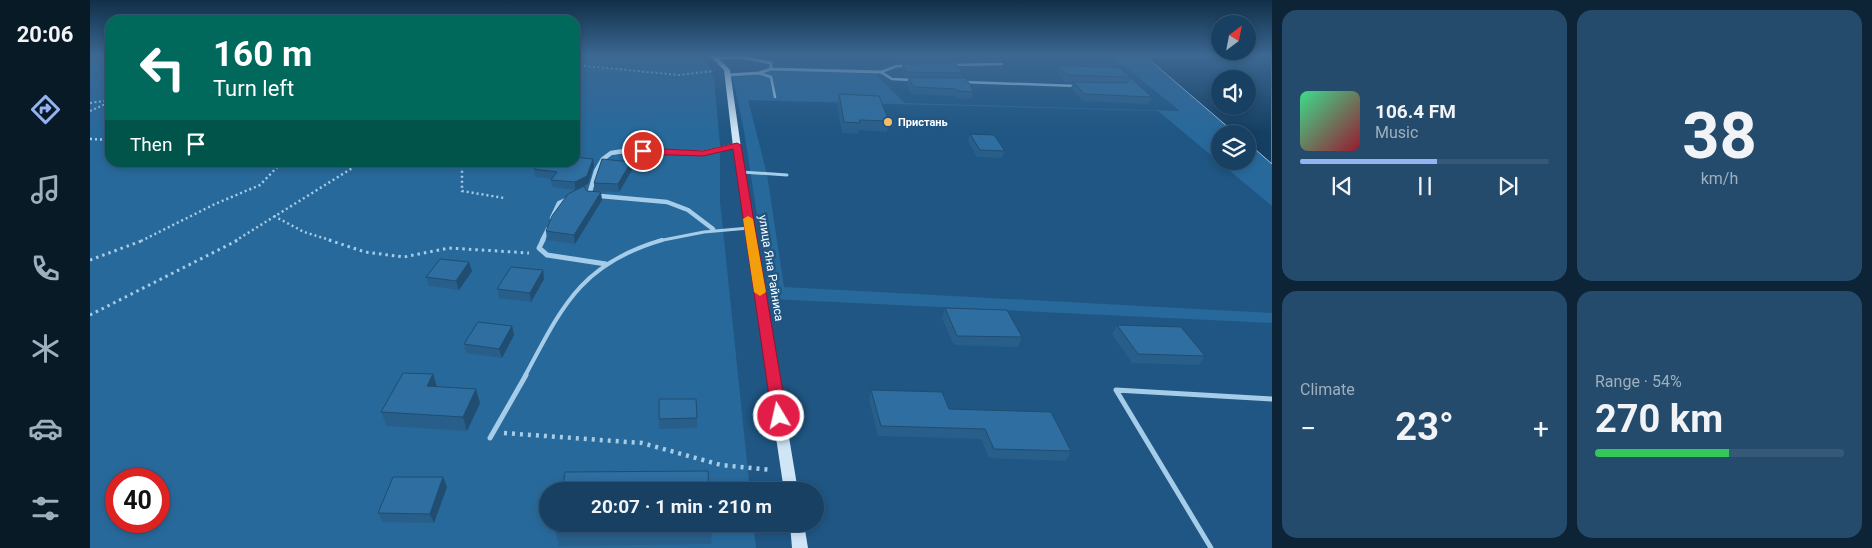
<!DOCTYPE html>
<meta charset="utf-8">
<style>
:root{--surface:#174062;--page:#244b6b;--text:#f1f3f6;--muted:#9eafbe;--line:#365977;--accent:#95b2f1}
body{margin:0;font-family:Roboto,sans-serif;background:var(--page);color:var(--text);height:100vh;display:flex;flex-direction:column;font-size:19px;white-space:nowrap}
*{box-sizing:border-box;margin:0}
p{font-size:16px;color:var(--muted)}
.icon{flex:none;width:28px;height:28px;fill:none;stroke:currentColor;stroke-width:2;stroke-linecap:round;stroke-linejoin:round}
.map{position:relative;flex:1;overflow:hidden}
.drawer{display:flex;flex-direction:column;gap:10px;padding:10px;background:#0d2336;width:600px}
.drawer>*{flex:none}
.top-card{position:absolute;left:15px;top:15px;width:475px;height:152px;border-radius:15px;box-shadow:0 2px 8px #0003,0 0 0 1px var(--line);background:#00695c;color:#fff;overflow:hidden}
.needle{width:32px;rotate:32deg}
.tools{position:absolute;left:1121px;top:15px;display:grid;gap:10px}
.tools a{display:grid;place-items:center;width:45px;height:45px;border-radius:50%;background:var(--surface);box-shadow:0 2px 8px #0003,0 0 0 1px var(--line);font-size:25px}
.speed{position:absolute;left:15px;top:468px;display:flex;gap:10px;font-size:25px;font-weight:700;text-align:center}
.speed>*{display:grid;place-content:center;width:65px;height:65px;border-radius:50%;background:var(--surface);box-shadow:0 2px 8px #0003,0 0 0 1px var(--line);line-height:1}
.speed .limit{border:8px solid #d22;background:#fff;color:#111}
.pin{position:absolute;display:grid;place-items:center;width:42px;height:42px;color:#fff;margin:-21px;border:2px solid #fff;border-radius:50%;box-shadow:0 1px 5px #0007}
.me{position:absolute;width:55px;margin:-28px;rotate:351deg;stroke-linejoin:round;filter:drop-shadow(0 0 4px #0008)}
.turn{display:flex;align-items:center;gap:18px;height:105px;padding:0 25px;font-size:22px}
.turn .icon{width:65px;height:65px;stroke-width:2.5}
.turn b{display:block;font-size:35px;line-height:42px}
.then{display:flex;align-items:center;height:48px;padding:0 25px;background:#0003;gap:10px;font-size:19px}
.big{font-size:38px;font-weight:700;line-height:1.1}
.drawer .tile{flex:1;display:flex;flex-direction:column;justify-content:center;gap:8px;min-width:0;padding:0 18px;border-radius:15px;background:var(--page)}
.drawer .dial{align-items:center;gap:0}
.dial b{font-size:65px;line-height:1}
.song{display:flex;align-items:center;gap:15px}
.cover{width:60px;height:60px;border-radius:8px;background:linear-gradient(135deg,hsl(150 70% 55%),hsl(350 70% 35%))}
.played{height:5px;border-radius:2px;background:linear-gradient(90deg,var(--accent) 55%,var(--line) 55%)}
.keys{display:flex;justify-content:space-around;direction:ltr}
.heat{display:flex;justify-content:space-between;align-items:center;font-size:28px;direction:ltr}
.charge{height:8px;border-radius:4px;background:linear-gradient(90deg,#34c759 54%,var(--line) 0)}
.drawer .tiles{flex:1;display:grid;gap:10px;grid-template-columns:repeat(2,1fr)}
.trip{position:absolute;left:449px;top:482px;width:285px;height:50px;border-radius:25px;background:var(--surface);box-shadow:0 2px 8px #0003,0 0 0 1px var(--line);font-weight:700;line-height:50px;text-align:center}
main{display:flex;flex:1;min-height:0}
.dock{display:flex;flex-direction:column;width:90px;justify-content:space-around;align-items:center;background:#091a27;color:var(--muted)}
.dock .icon{width:35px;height:35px}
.dock .on{color:var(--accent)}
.dock b{font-size:22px;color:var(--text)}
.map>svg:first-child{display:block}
.green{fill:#28699b;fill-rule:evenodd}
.water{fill:#153f62;stroke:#99c8eb;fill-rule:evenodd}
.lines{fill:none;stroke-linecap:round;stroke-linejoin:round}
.path-far3{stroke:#a5cce9;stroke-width:2;stroke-dasharray:2 2.5;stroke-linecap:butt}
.path-far2{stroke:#a5cce9;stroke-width:2.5;stroke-dasharray:2 3;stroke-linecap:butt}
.path-far1{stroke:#a5cce9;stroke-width:3;stroke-dasharray:2.5 4;stroke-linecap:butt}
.path{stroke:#a5cce9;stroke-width:4.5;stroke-dasharray:3 5;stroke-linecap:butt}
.lane-far3{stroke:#a5cce9;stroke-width:2.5}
.lane-far2{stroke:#a5cce9;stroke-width:3}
.lane-far1{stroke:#a5cce9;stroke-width:4}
.lane{stroke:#a5cce9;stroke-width:5}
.street-far2{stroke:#a5cce9;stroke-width:3}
.street-far1{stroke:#a5cce9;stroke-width:4.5}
.street{stroke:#a5cce9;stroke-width:5}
.secondary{fill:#d0e6f7;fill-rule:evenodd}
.wall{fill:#285f8a}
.shaded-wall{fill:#204d70}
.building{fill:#2e6ea0;stroke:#204d70}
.route{fill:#e11d48;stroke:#92132f}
.slow{fill:#f59e0b}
.poi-dot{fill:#f7bc65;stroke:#1f5683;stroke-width:2}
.labels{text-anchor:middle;stroke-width:5;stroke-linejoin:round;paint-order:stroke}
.far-poi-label{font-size:11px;font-weight:bold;fill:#fff;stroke:#1f5683;text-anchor:start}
.street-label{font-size:12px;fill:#fff;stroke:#1f5683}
</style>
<main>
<nav class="dock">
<b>20:06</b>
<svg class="icon on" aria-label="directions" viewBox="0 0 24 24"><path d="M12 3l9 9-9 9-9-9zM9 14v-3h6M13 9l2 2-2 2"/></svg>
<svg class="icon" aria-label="music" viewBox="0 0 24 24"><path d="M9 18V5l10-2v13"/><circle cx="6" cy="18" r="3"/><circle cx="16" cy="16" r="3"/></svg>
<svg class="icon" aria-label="phone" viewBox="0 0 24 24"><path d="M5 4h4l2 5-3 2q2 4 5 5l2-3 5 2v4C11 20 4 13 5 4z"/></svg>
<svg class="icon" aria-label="climate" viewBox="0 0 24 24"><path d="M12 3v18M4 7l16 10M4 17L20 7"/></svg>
<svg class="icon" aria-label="car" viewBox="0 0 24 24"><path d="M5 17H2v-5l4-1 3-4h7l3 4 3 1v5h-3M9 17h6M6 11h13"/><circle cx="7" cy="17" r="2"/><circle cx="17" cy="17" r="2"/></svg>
<svg class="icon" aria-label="filters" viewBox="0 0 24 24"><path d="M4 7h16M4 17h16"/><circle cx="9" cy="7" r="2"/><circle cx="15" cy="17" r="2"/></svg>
</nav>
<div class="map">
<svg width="1182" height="548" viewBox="0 0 1182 548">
<rect width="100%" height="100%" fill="#1f5683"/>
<path class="green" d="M0,55H20V162H485V55H608L617,61L624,78L630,144V201L660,491H458V524H663L666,548H0ZM26,479H69V521H26Z
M1017,55H1054L1146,134H1130V161H1158V143L1182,164V206L1068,111L658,100L677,174L694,287L1182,313V323L680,299L654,131L643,78L686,71L785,74L815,103L1090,111L1037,68Z"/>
<path class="water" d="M1054,55H1182V164L1158,143V134H1146ZM1130,79H1158V106H1130Z"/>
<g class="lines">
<path class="path-far3" d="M485,65L589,75L624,71
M0,103L20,100
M0,111L20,102"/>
<path class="path-far2" d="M0,139L20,140
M321,162L372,167V191L414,198
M184,216L214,232L243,241
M51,241L125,204L170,185L192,162
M145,241L272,162"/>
<path class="path-far1" d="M239,240L275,252L314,257L359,248L439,253
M0,260L54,240
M0,315L148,240"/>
<path class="path" d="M414,433L552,443L631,465L682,470"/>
<path class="lane-far3" d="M862,65L912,64
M791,72L802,79L822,80
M791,72L807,66H815
M669,73L681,77L685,97
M874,82L987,86"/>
<path class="lane-far2" d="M651,172L697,175
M568,241L614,232L659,228"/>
<path class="lane-far1" d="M435,376C472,307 490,264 572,240"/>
<path class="lane" d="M400,438L436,375
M1121,548L1026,390L1182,399"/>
<path class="street-far2" d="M627,58L650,57L681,63V69L669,73L638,75
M681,69L791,72"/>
<path class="street-far1" d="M462,218L469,203L478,199
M623,229L598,210L577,202L499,195L506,171L513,159L521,153L541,150L613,153L647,145
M452,241L458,229"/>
<path class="street" d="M453,240L449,248L457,255L516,264"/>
<path class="secondary" d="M619,55H625L640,70L652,155L708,491H694L644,155L634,70Z
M700,524H714L718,548H702Z"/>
</g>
<path class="wall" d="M806,55H863L861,62L809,63Z
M813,64L872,73L871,78L884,92L882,99L865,98L864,96L821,94L817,83L819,77H815L811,69Z
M968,65L1030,68L1062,97L1059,104L992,101L981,88L983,82H975L966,72Z
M749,94L799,121L797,132L769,130L768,134L752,133L747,104Z
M880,134L915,151L912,158L887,157L878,141Z
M488,157L503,159L504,166L498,184L485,190L462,187L461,180L462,179L445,177L444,169Z
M542,170L529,192L505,191L512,200L485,244L457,240L456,231L497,191H504V183Z
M379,262L382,271L369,290L339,286L336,277Z
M453,270L454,279L441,302L409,298L407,289Z
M855,308L932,337L928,347L864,345L852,318Z
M1027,325L1115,356L1109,365L1042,363L1022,334Z
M422,326L424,335L412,358L376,353L374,344Z
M343,374L347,386L390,403L377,431L297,426L291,412Z
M781,390L859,409L981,451L976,461L899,458L891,439L788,436L779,399Z
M607,418V428L569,429V419Z
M353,477L357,487L344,523L293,522L288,513Z
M622,531L621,544L469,546L466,532Z"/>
<path class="shaded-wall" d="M503,159L504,166L498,184L485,190V182Z
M541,162L542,170L529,192L528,184Z
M511,192L512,200L485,244L484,235Z
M379,262L382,271L369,290L366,281Z
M453,270L454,279L441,302L440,293Z
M422,326L424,335L412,358L409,349Z
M343,374L347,388L337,386Z
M386,389L390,403L377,431L373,417Z
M353,477L357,487L344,523L340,514Z"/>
<path class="building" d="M810,55H863L810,56Z
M866,63L872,73L816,72L813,64Z
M968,65L1030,68L1062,97L995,94L983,82L1037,83L1040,79L1037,77L977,75Z
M819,77L876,78L884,92L867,91L866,89L823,87Z
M749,94L789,96L799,121L769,120L770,123L754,122Z
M880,134L904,135L915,151L890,150Z
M485,157L503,159L497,176L485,182L461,180L467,172L444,169L450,162H485Z
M512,159L541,162L528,184L504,183Z
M494,186L497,191L511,192L484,235L456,231L462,216L478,194Z
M350,259L379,262L366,281L336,277Z
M421,267L453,270L440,293L407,289Z
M855,308L917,310L932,337L867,336Z
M388,322L422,326L409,349L374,344Z
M1027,325L1091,327L1115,356L1048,354Z
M313,373L343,374L337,386L386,389L373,417L291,412Z
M781,390L852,392L859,409L961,412L981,451L904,449L895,429L791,426Z
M569,399H606L607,418L569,419Z
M618,471L619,491H472L475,472Z
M303,477H353L340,514L288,513Z
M467,524H621L622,531L466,532Z"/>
<linearGradient id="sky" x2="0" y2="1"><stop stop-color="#112f48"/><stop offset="0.42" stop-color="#3c6893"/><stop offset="1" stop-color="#3c6893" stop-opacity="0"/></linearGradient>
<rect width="1182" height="132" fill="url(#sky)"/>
<path class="route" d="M647,143L651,145L697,416L695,420L689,421L684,420L682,416L643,149L613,156L553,154L548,151L553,148L613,151Z"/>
<path class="slow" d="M658,216L663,219L676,292L670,296L664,292L653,219Z"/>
<circle class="poi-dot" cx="798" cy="122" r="5"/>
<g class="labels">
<g class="far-poi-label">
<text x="808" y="126">Пристань</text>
</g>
<g class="street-label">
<text transform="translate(681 268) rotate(81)" y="4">улица Яна Райниса</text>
</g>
</g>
</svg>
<div class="tools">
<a><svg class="needle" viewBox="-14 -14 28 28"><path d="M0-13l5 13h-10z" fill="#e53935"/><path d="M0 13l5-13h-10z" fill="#9eafbe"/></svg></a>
<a><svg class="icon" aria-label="sound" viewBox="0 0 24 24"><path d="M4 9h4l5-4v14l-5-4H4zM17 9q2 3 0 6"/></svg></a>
<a><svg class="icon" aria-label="layers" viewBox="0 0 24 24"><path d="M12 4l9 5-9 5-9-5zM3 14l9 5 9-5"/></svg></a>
</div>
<div class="speed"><div class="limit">40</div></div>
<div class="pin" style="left:553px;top:151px;background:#d93025"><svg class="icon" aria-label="arrive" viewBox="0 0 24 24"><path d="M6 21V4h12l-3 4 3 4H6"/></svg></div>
<svg class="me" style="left:689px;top:416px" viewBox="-20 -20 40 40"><circle r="17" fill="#e11d48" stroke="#fff" stroke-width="3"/><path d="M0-11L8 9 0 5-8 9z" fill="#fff"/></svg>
<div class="trip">20:07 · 1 min · 210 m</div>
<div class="top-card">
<div class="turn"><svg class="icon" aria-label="left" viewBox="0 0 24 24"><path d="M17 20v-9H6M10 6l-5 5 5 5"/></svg><div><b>160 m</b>Turn left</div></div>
<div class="then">Then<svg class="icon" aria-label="arrive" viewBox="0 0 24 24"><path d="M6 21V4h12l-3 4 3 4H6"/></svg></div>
</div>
</div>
<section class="drawer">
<div class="tiles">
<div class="tile">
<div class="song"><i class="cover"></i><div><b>106.4 FM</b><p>Music</p></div></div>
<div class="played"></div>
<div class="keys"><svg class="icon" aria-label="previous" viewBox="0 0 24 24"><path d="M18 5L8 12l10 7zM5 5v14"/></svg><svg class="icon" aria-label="pause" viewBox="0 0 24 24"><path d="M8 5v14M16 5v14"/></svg><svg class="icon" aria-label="next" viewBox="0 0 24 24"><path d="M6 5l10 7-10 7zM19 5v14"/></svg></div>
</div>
<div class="tile dial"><b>38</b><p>km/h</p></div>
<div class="tile"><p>Climate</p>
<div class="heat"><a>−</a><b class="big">23°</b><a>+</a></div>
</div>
<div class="tile"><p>Range · 54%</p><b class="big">270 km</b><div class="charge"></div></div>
</div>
</section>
</main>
